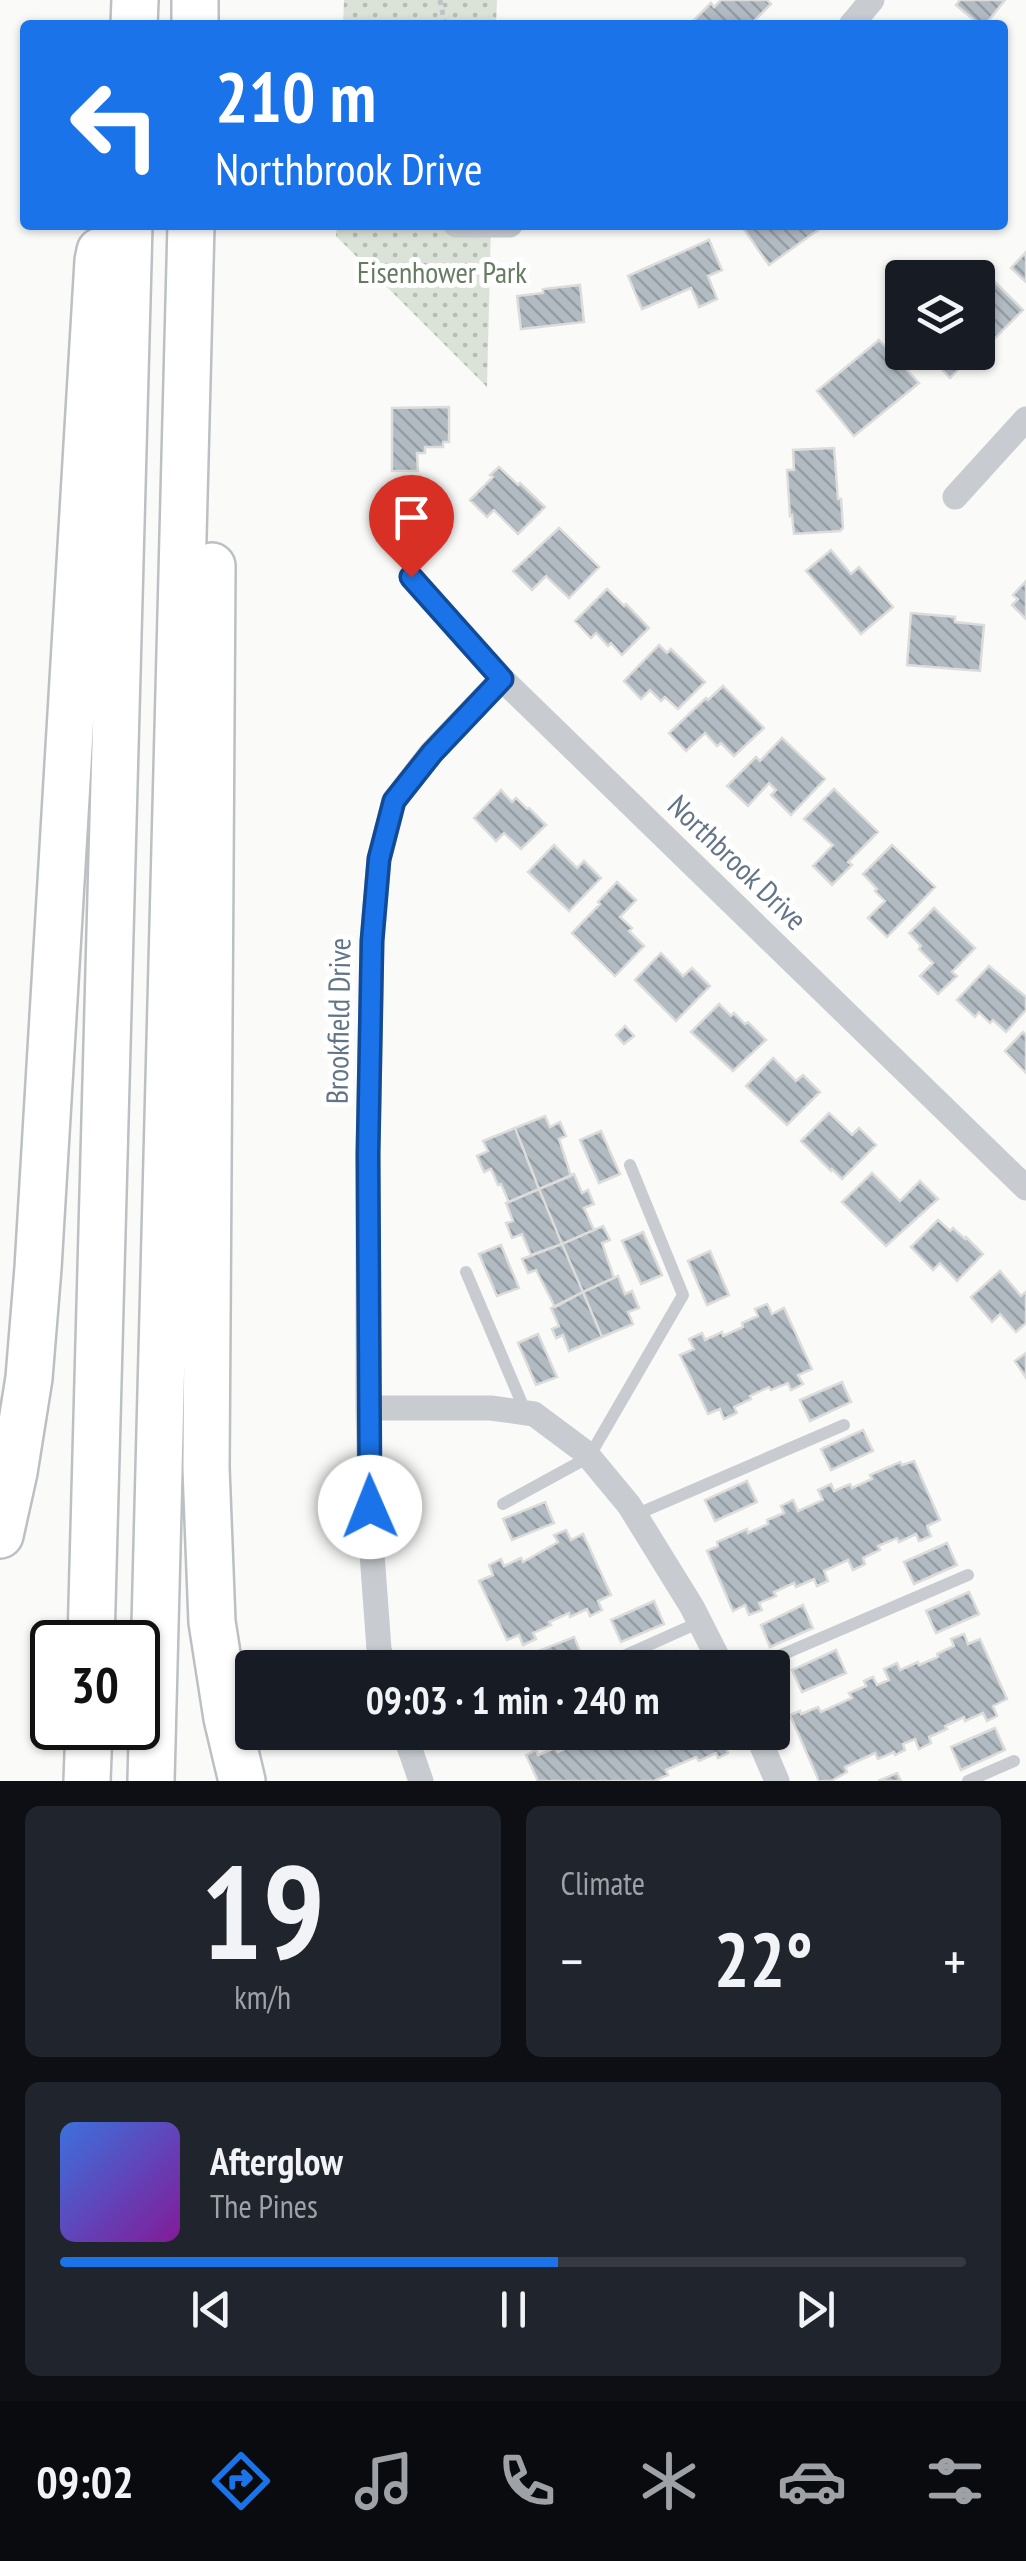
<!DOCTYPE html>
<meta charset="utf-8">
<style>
:root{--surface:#171b24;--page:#20242c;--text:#f1f3f6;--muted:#9ea1a6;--line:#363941;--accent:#1a73e8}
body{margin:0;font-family:"PT Sans Narrow",sans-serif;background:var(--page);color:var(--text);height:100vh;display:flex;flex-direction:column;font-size:38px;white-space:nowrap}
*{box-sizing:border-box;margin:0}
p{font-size:32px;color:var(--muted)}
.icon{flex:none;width:55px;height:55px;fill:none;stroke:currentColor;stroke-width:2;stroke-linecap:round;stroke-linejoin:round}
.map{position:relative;height:1781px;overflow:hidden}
.details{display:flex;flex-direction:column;gap:25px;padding:25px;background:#0d0f14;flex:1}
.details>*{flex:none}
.guide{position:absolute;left:20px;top:20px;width:988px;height:210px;border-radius:10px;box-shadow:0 2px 8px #0004;background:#1a73e8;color:#fff;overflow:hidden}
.fabs{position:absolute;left:885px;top:260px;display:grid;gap:20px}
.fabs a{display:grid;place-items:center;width:110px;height:110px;border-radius:10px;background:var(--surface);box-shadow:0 2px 8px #0004;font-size:50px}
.speed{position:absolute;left:30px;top:1620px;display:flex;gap:20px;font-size:50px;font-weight:700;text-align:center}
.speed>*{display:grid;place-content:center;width:130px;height:130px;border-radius:50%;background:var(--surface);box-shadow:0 2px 8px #0004;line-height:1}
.speed .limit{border:5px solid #111;border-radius:15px;background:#fff;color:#111}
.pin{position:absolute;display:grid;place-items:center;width:85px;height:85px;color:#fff;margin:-102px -42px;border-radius:50% 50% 50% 0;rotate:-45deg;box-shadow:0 0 10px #0007}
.pin .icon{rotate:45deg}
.me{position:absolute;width:110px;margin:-55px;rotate:359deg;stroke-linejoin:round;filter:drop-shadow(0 0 8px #0008)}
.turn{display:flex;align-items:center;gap:35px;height:210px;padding:0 30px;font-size:45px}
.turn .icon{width:130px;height:130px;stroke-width:2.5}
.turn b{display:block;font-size:70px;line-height:85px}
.big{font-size:75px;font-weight:700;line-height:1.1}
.details .card{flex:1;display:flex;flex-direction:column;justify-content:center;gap:15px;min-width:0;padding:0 35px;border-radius:15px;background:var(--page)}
.details .dial{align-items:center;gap:0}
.dial b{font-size:130px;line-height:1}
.song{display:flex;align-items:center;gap:30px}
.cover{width:120px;height:120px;border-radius:15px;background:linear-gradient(135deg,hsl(220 70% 55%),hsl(290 70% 35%))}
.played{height:10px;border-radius:5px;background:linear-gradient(90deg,var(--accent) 55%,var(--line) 55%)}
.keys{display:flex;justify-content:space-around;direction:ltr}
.heat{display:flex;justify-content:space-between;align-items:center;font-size:55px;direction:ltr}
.details .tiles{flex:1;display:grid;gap:25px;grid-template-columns:1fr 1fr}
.card:last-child{grid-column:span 2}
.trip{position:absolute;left:235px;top:1650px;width:555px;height:100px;border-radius:10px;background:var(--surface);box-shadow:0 2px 8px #0004;font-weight:700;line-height:100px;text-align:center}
.tab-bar{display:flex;height:160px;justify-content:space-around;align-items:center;background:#090b0e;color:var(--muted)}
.tab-bar .icon{width:70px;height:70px}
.tab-bar .active{color:var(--accent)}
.tab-bar b{font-size:45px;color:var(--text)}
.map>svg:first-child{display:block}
.park{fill:url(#park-dots)}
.building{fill:url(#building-back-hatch);stroke:#dcdcda;stroke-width:2.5}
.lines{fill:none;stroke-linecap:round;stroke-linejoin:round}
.motorway-casing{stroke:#bcc0c3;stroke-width:50}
.path{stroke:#c1c4c6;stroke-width:5;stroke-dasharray:5 5;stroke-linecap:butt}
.service{stroke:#c8ccd0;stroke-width:12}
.minor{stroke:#c8ccd0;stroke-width:25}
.motorway{stroke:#fff;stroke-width:45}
.route-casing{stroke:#114b97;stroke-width:25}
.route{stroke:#1a73e8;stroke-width:18}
.labels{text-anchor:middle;stroke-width:10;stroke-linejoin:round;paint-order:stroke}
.park-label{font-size:30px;fill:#667c62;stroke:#fff}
.street-label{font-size:30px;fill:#627486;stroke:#fff}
</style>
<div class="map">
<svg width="1026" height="1781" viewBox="0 0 1026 1781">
<defs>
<pattern id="park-dots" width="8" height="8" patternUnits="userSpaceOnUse" patternTransform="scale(2.5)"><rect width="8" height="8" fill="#dbe3d8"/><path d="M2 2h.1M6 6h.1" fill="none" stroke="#b5bdb5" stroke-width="1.8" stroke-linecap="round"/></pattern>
<pattern id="building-back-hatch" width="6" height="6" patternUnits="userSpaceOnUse" patternTransform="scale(2.5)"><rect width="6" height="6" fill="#b2bac2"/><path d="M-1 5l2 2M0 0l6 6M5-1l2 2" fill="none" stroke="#949ca3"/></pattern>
</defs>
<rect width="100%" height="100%" fill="#fafaf8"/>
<path class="park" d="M344,0H497L496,25H343Z
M337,225H491L487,387L336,236Z"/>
<path class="building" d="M721,0H767L771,4L753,22L756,25H695L692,22L711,3L714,7Z
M960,0H1005L985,25H980L956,5Z
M741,225H825L769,265Z
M709,240L722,270L708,276L717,299L699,307L691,288L642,309L628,276Z
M1026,252V282L1011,268Z
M995,282L1023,310L974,359L971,356L950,378L925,352H978V300Z
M580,285L584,322L521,329L517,296L543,293V289Z
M879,340L919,383L854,436L817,391Z
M449,407V442H443V447H425V453H417L418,471H392V408Z
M834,448L838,499H841L843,528L840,531L794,534L792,515L790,516L787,470H794L793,450Z
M499,467L518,485L520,483L545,507L518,534L494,510L487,517L470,500L493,477L490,475Z
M559,528L599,567L569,598L546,576L532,590L513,571Z
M831,550L851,574L859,567L893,607L861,634L806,571Z
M1026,581V619L1012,605L1018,599L1013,595Z
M607,589L624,606L626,604L649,628L622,655L611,643L608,646L596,633L591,638L575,621Z
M911,613L955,617V622L984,625L980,671L907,665Z
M659,645L667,653L671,649L705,682L678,709L665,697L661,701L650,690L641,699L624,681Z
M723,686L764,728L734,756L721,743L717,746L705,733L686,751L669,733L706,698L708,700Z
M782,738L825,779L791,815L771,795L776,790L769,783L748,806L727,786L756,757L760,761Z
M834,789L878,832L848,862L852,865L832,885L813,866L833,845L804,819Z
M501,790L512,802L516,798L527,809L529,808L546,825L521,849L504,833L496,841L474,818Z
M554,845L577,868L584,861L601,878L569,911L528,872Z
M892,845L935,887L887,937L868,918L885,901L875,891L877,889L863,874Z
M617,882L636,900L620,917L632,928L629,931L644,946L615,976L572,933L600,904L598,902Z
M934,908L975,948L952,972L957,976L938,994L920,976L933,963L919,949L921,946L909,933Z
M661,953L683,976L692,968L710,986L676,1021L635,980Z
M989,966L1026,997V1010L1006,1032L993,1020L990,1023L979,1012L975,1017L957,1000Z
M719,1004L731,1016L734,1013L745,1024L748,1022L766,1040L733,1071L691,1032Z
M625,1026L634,1036L624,1044L616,1035Z
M1023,1032L1026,1035V1073L1005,1051Z
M773,1058L796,1081L803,1075L820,1092L787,1125L746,1086Z
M829,1113L852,1135L859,1128L876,1145L842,1179L832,1169L831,1171L801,1141Z
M545,1116L550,1127L560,1122L566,1136L559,1139L571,1176L539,1189L515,1128Z
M515,1128L539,1189L509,1202L501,1184L498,1185L491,1169L484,1172L477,1156L488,1151L483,1141Z
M601,1131L620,1174L599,1183L580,1140Z
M872,1173L900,1201L920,1181L938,1199L886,1246L842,1202Z
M574,1174L582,1193L588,1190L594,1204L584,1208L594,1230L562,1244L539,1189Z
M539,1189L562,1244L531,1255L522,1234L512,1238L506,1223L513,1221L506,1203Z
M938,1220L950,1231L953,1228L965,1239L966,1237L983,1254L957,1281L940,1263L933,1270L911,1247Z
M603,1226L610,1240L602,1243L614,1278L583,1292L562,1244Z
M643,1232L662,1275L641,1284L622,1241Z
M562,1244L583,1292L555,1307L536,1270L528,1273L522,1259Z
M501,1245L519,1288L497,1296L479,1254Z
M710,1251L729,1295L707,1305L688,1261Z
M1000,1271L1021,1296L1026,1292V1323L1016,1332L1000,1314L992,1322L971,1297Z
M618,1276L625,1294L632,1291L639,1308L628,1312L633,1324L602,1337L583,1292Z
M583,1292L602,1337L569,1351L563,1335L556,1338L552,1329L559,1326L551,1308Z
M767,1304L772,1314L784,1308L812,1369L798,1375L803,1384L791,1390L788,1383L771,1390L769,1387L750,1396L751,1399L734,1407L737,1413L724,1419L720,1409L708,1414L680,1355L694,1349L689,1339L702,1333L705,1340L722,1332L723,1336L743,1327L742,1323L758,1316L755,1309Z
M538,1334L557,1377L536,1385L518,1343Z
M1026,1353V1378L1015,1361Z
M842,1382L851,1402L810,1421L800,1400Z
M863,1430L873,1451L831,1470L821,1449Z
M914,1461L940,1520L927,1526L931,1536L919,1541L916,1534L899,1542L897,1538L878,1546L880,1550L863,1558L865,1564L853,1570L848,1560L824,1571L828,1581L817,1586L814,1579L796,1587L794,1583L774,1592L776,1596L759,1603L762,1610L749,1615L745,1605L733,1611L707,1551L718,1546L717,1542L747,1529L748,1533L768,1524L767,1520L784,1513L781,1506L793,1500L798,1511L823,1500L818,1490L831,1484L834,1491L850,1484L852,1488L872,1479L870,1475L900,1462L902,1465Z
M747,1481L757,1502L715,1521L705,1500Z
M545,1502L554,1523L512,1540L503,1519Z
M566,1530L571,1540L583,1534L611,1595L598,1601L602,1610L590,1616L587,1609L570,1617L569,1613L549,1622L551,1625L533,1633L536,1639L523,1645L519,1635L507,1640L479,1581L493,1575L489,1565L501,1559L504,1566L521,1558L523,1562L558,1542L554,1535Z
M947,1543L957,1565L914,1584L904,1562Z
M969,1592L979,1614L936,1633L926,1611Z
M654,1601L664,1624L621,1642L611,1620Z
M803,1605L813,1628L770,1647L761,1625Z
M964,1634L968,1644L980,1639L1007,1699L993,1706L997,1716L987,1721L983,1713L965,1721L964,1717L945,1726L947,1729L929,1737L931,1743L919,1749L915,1739L903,1744L905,1750L895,1755L894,1752L878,1759L875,1753L845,1767L847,1772L831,1781H819L790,1715L800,1711L801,1714L818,1707L821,1712L852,1698L849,1693L866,1686L864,1681L873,1677L877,1685L889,1680L884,1669L897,1663L900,1670L918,1662L919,1665L938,1657L937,1654L954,1646L951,1639Z
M574,1637L583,1658L561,1668H537L531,1654Z
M836,1650L846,1673L802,1692L792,1670Z
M675,1651L683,1668H636Z
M995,1728L1005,1750L961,1770L951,1747Z
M588,1732H719L728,1753L718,1758L716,1753L699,1761L696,1757L666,1770L668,1775L654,1781H538L526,1755L536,1750L538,1755L555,1748L558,1752L589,1738Z
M897,1773L901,1781H878Z"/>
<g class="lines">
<g class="motorway-casing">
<path id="motorway" d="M134,25L135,0
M195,25V0
M212,566L206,1468L212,1622L227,1718L242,1781
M0,1535L14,1472L29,1378L38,1268L98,261L100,251
M91,1642L129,225
M87,1781L89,1728
M151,1781L191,225"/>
</g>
<path class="path" d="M440,0L445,25"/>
<path class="service" d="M466,1272L526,1413
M503,1504L589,1457L683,1295L630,1165
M635,1515L844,1425
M597,1668L700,1622
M751,1668L968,1575
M968,1781L1014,1761"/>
<path class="minor" d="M851,25L872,0
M456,225H510
M955,497L1026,419
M411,577L502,679L1026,1188
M368,1408H491L534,1414L585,1452L629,1505L692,1607L723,1668
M384,1668L379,1649L371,1540L368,1408V1154L372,941L379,859L394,801L431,753L502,679
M404,1732L421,1781
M756,1732L777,1781"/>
<use href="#motorway" class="motorway"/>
</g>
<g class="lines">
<g class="route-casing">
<path id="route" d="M370,1507L368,1154L372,941L379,859L394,801L432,753L502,679L411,577"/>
</g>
<use href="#route" class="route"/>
</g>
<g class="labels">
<g class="park-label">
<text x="442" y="283">Eisenhower Park</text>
</g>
<g class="street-label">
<text transform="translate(737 863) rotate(44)" y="10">Northbrook Drive</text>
<text transform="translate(339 1021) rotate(-89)" y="10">Brookfield Drive</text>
</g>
</g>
</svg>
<div class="fabs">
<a><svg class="icon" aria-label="layers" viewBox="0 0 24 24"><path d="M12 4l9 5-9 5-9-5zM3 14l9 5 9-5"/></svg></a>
</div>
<div class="speed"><div class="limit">30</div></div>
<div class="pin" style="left:411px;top:577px;background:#d93025"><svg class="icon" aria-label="arrive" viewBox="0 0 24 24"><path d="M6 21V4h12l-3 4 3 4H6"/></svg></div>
<svg class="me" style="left:370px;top:1507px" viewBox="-20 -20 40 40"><circle r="19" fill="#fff"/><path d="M0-13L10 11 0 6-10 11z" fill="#1a73e8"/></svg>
<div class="trip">09:03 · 1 min · 240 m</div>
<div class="guide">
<div class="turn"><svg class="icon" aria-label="left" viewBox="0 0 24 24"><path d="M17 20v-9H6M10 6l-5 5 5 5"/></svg><div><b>210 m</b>Northbrook Drive</div></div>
</div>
</div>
<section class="details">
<div class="tiles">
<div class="card dial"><b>19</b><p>km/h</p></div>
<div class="card"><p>Climate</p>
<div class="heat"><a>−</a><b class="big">22°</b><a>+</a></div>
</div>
<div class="card">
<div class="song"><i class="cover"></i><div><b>Afterglow</b><p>The Pines</p></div></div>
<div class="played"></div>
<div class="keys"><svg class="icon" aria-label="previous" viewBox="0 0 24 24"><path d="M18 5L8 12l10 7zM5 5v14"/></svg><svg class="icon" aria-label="pause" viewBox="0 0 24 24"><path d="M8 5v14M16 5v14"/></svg><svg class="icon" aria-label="next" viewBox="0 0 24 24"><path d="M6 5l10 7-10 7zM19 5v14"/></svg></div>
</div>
</div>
</section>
<nav class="tab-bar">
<b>09:02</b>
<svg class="icon active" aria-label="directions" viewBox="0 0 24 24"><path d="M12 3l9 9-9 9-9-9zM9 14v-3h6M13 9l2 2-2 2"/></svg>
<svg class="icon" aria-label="music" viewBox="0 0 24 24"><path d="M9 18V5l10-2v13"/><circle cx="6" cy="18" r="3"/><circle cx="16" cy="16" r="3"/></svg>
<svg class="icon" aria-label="phone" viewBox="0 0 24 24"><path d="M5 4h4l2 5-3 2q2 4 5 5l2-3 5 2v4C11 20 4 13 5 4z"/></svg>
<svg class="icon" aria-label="climate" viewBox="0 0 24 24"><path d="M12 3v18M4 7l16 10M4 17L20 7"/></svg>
<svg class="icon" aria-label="car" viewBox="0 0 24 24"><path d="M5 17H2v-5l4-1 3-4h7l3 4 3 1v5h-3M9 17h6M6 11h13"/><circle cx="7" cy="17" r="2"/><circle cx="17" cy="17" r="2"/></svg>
<svg class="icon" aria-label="filters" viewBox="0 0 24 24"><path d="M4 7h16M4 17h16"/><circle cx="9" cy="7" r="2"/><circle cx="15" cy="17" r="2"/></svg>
</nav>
